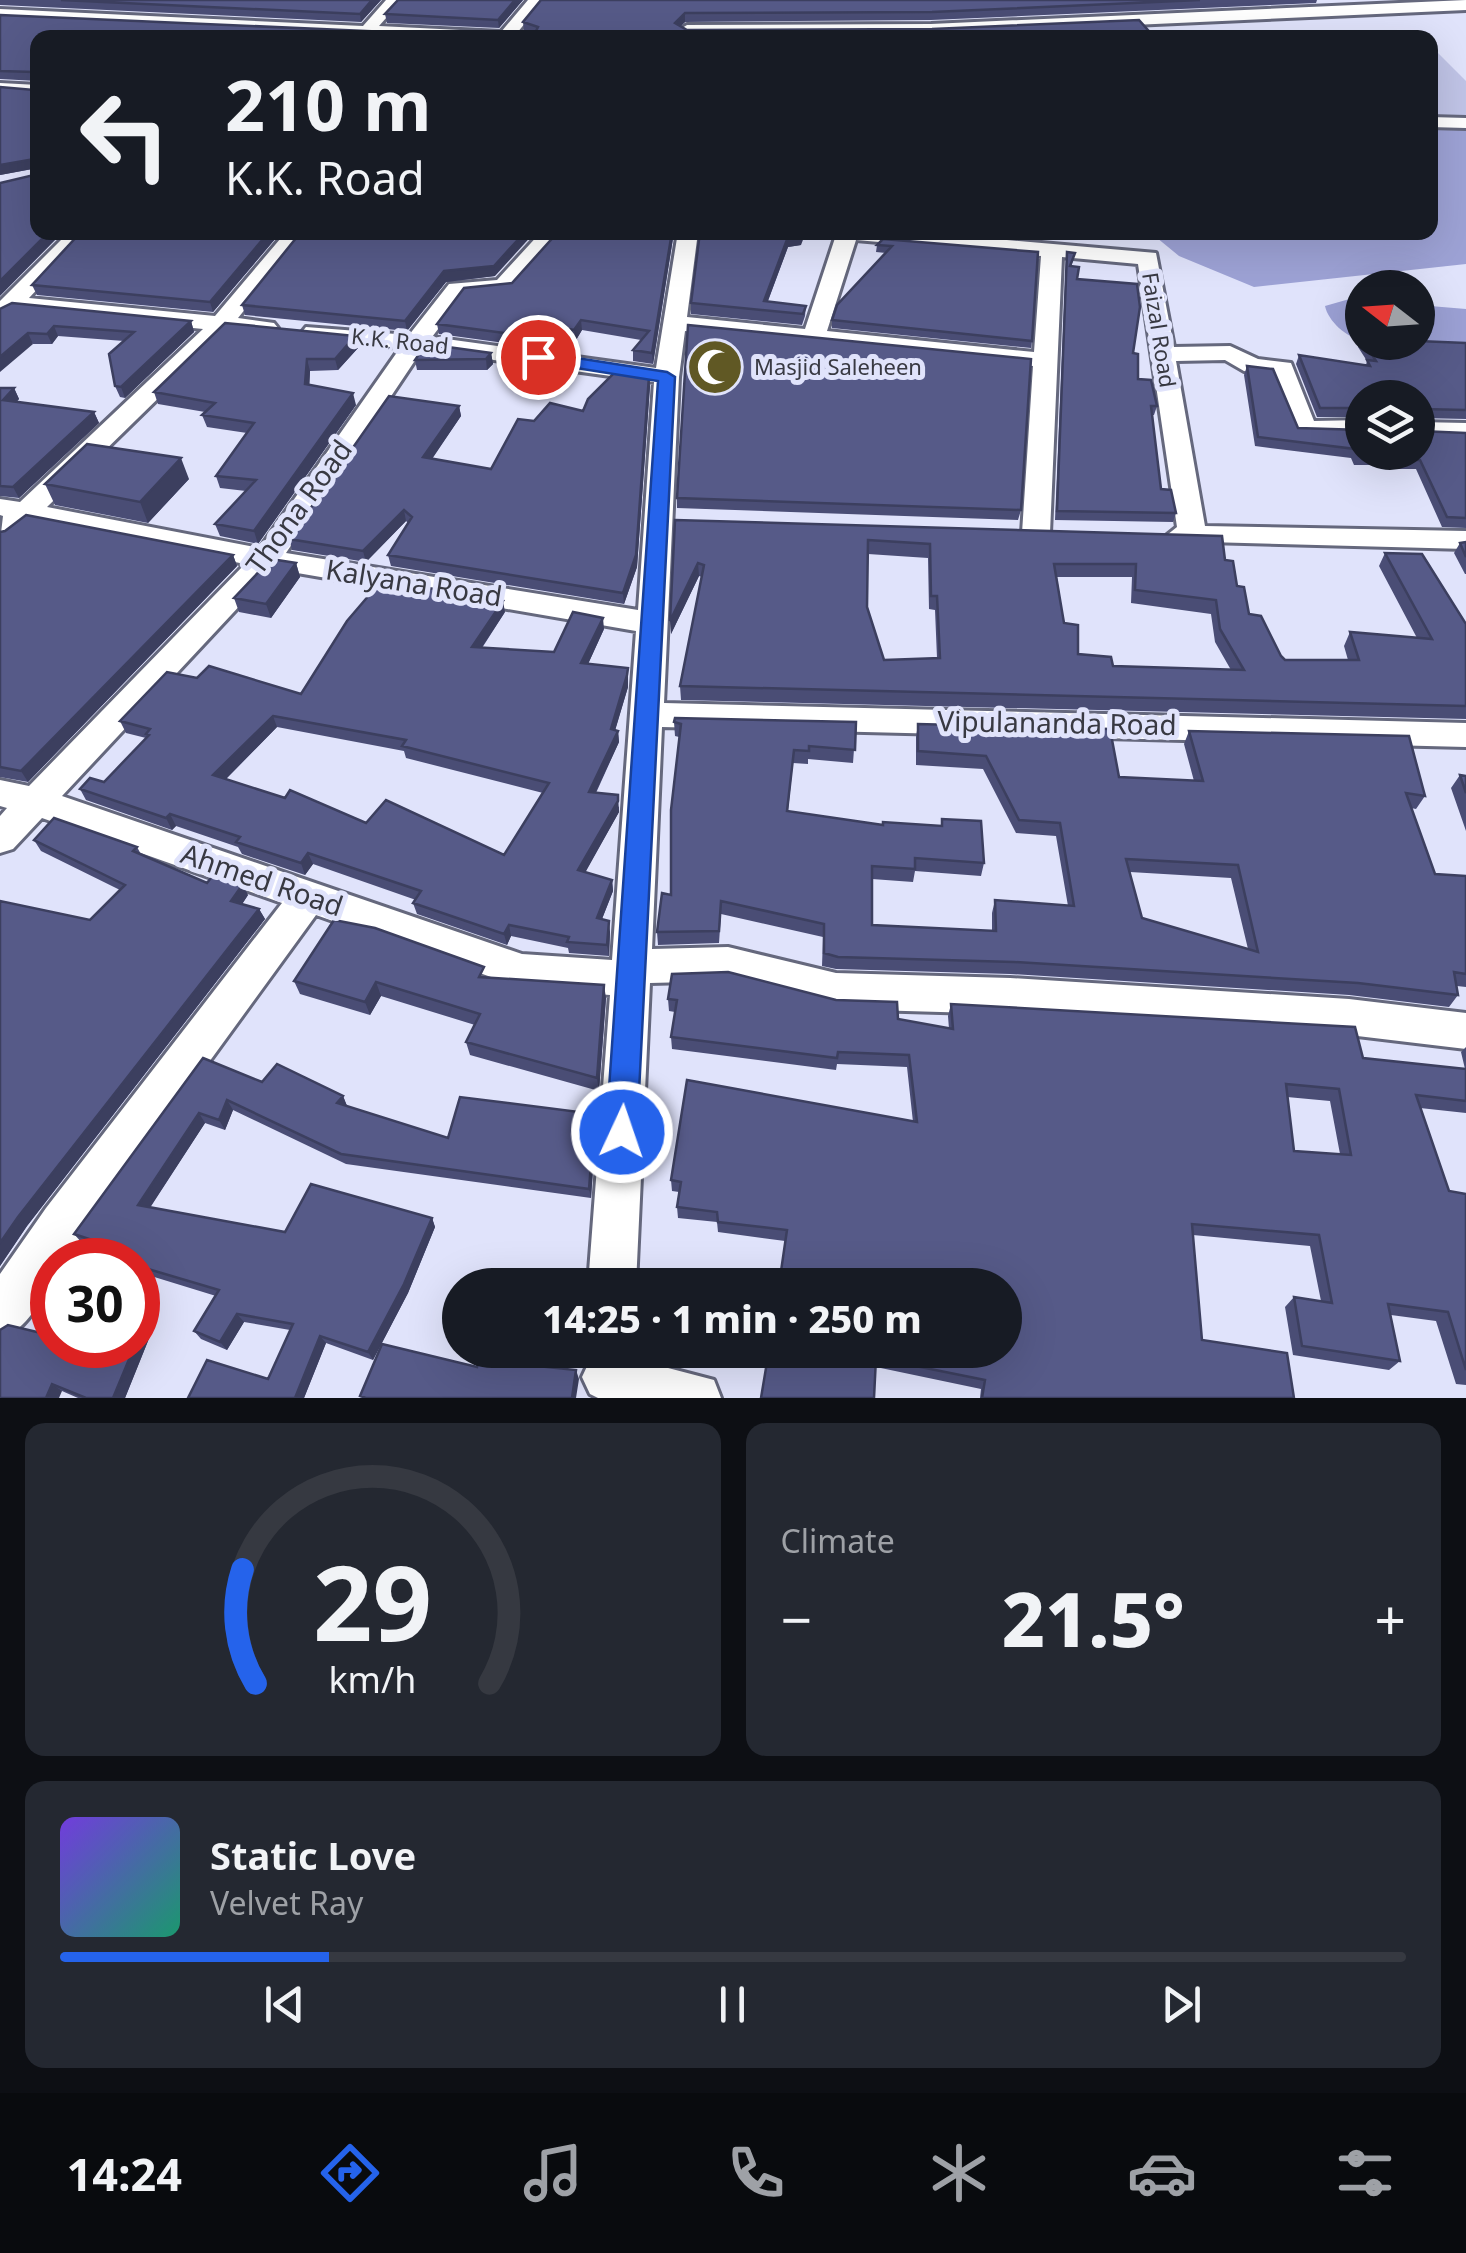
<!DOCTYPE html>
<meta charset="utf-8">
<style>
:root{--surface:#171b24;--page:#242831;--text:#f1f3f6;--muted:#9ea1a6;--line:#363941;--accent:#2563eb}
body{margin:0;font-family:"Noto Sans",sans-serif;background:var(--page);color:var(--text);height:100vh;display:flex;flex-direction:column;font-size:38px;white-space:nowrap}
*{box-sizing:border-box;margin:0}
p{font-size:32px;color:var(--muted)}
.icon{flex:none;width:55px;height:55px;fill:none;stroke:currentColor;stroke-width:2;stroke-linecap:round;stroke-linejoin:round}
.map{position:relative;height:1398px;overflow:hidden}
.details{display:flex;flex-direction:column;gap:25px;padding:25px;background:#0d0f14;flex:1}
.details>*{flex:none}
.guide{position:absolute;left:30px;top:30px;width:1408px;height:210px;border-radius:20px;box-shadow:0 10px 40px #0002;background:#171b24;color:var(--text);overflow:hidden}
.needle{width:65px;rotate:287deg}
.controls{position:absolute;left:1345px;top:270px;display:grid;gap:20px}
.controls a{display:grid;place-items:center;width:90px;height:90px;border-radius:50%;background:var(--surface);box-shadow:0 10px 40px #0002;font-size:50px}
.speed{position:absolute;left:30px;top:1238px;display:flex;gap:20px;font-size:50px;font-weight:700;text-align:center}
.speed>*{display:grid;place-content:center;width:130px;height:130px;border-radius:50%;background:var(--surface);box-shadow:0 10px 40px #0002;line-height:1}
.speed .limit{border:15px solid #d22;background:#fff;color:#111}
.pin{position:absolute;display:grid;place-items:center;width:85px;height:85px;color:#fff;margin:-42px;border:5px solid #fff;border-radius:50%;box-shadow:0 2px 10px #0007}
.me{position:absolute;width:110px;margin:-55px;rotate:3deg;stroke-linejoin:round;filter:drop-shadow(0 0 8px #0008)}
.turn{display:flex;align-items:center;gap:35px;height:210px;padding:0 30px;font-size:45px}
.turn .icon{width:130px;height:130px;stroke-width:2.5}
.turn b{display:block;font-size:70px;line-height:85px}
.big{font-size:75px;font-weight:800;line-height:1.1}
.details .tile{flex:1;display:flex;flex-direction:column;justify-content:center;gap:15px;min-width:0;padding:0 35px;border-radius:20px;background:var(--page)}
.details .dial{align-items:center;gap:0}
.dial svg{height:260px;overflow:visible;fill:none;stroke:var(--line);stroke-width:7;stroke-linecap:round;text-anchor:middle}
.dial text{fill:var(--text);stroke:none}
.song{display:flex;align-items:center;gap:30px}
.cover{width:120px;height:120px;border-radius:15px;background:linear-gradient(135deg,hsl(260 70% 55%),hsl(160 70% 35%))}
.played{height:10px;border-radius:5px;background:linear-gradient(90deg,var(--accent) 20%,var(--line) 20%)}
.keys{display:flex;justify-content:space-around;direction:ltr}
.heat{display:flex;justify-content:space-between;align-items:center;font-size:55px;direction:ltr}
.details .tiles{flex:1;display:grid;gap:25px;grid-template-columns:1fr 1fr}
.tile:last-child{grid-column:span 2}
.trip{position:absolute;left:442px;top:1268px;width:580px;height:100px;border-radius:50px;background:var(--surface);box-shadow:0 10px 40px #0002;font-weight:800;line-height:100px;text-align:center}
.tabs{display:flex;height:160px;justify-content:space-around;align-items:center;background:#090b0e;color:var(--muted)}
.tabs .icon{width:70px;height:70px}
.tabs .on{color:var(--accent)}
.tabs b{font-size:45px;color:var(--text)}
.map>svg:first-child{display:block}
.green{fill:#c0c4e7}
.forest{fill:#9ba0d4}
.water{fill:#9da2d5}
.lines{fill:none;stroke-linecap:round;stroke-linejoin:round}
.minor-casing{stroke:#65687d;stroke-width:6}
.minor{fill:#fff;fill-rule:evenodd}
.wall{fill:#4a4d75;fill-rule:evenodd}
.shaded-wall{fill:#3c3f5f}
.building{fill:#565a88;stroke:#3c3f5f;stroke-width:2.5;fill-rule:evenodd}
.route{fill:#2563eb;stroke:#184099;stroke-width:2.5}
.labels{text-anchor:middle;stroke-width:10;stroke-linejoin:round;paint-order:stroke}
.far-street-label{font-size:22px;fill:#383942;stroke:#e0e3fb}
.far-poi-label{font-size:22px;fill:#383942;stroke:#e0e3fb;text-anchor:start}
.street-label{font-size:28px;fill:#383942;stroke:#e0e3fb}
</style>
<div class="map">
<svg width="1466" height="1398" viewBox="0 0 1466 1398">
<rect width="100%" height="100%" fill="#e0e3fb"/>
<path class="green" d="M1430,52H1437L1466,81V121L1430,120Z"/>
<path class="forest" d="M1353,298L1362,299V340C1347,338 1328,321 1325,306Z
M1418,305L1466,309V347L1418,342Z"/>
<path class="water" d="M1466,128V264L1254,287L1179,256L1151,233L1430,232V130Z"/>
<g class="lines">
<g class="minor-casing">
<path id="minor" d="M386,0H402L379,26L501,32L528,0H544L517,33L536,38H413L0,19V9L363,26Z
M1466,0V10L931,34L687,35L679,30L687,25L931,24Z
M0,83L38,85V95L0,93Z
M1430,117L1466,118V128L1430,127Z
M69,232H91L29,298L215,316L286,232H307L238,318L274,323L278,328L274,333L227,331L47,507L260,548L400,348L314,339L306,337L302,332L306,327L409,335L449,284L497,280L541,232H563L511,291L464,295L432,337L656,368L678,232H698L687,317L805,329L835,238L824,232H916L1156,253L1174,347L1230,346L1258,359L1291,363L1314,421L1362,420V436L1295,434L1272,375L1244,371L1225,360L1176,361L1205,526L1466,531V549L1171,541L1167,535L1177,527L1138,264L1062,257L1050,533L1046,539H1026L1022,533L1033,366L685,331L679,377L664,703L1466,723V747L662,727L652,949L728,947L836,973L1010,978L1349,999L1466,1013V1049L1349,1035L1010,1014L836,1009L728,981L650,983L636,1285H588L610,995L522,988L316,915L65,1260H52C52,1290 28,1329 0,1340V1274L46,1208L282,903L42,818L13,849L0,853V816L7,808L0,806V780L29,786L245,564L31,522L10,539L0,542L3,516L0,515V499L20,502L203,329L16,310L0,321V301ZM856,240L1041,256L1034,352L827,331ZM422,350L654,382L638,610L286,553ZM274,569L636,631L612,960L522,954L62,796Z
M1418,422L1466,423V439L1418,438Z
M607,1352L714,1380L721,1398H598L590,1394L582,1377L590,1360Z"/>
</g>
<use href="#minor" class="minor"/>
</g>
<path class="wall" d="M0,0H381L361,22L0,5Z
M523,0L499,28L387,23L385,14Z
M541,0H1317L1316,3L931,20L685,22L681,26L687,30L1155,38H38V168L0,175L37,81L0,79V15L411,33H531L524,31L523,22Z
M281,232L213,312L37,295L32,285Z
M301,232L495,276L446,282L407,331L245,315L242,305Z
M558,232H674L653,364L633,361V350L641,340L582,330L576,340L552,337L542,348L439,334L437,324L512,283Z
M700,232L801,245L788,247L768,301L806,306L805,316L802,325L691,314V303Z
M955,232H1046L1044,239Z
M883,239L1032,341L1031,348L832,328V320L886,253L876,252L877,245Z
M1067,252L1075,253L1071,267L1077,279L1133,353L1138,379L1157,406L1154,415H1152L1161,489L1176,513L1173,522L1055,520L1066,261Z
M0,309L191,321L194,332L125,398L120,397L115,386L124,341L58,336L52,344H33Z
M355,336L358,348L338,370L310,371L309,385L356,405L258,544L220,536L215,524L246,491L220,488L216,476L247,433L207,427L202,415L205,412L158,404L154,392Z
M1361,338L1362,342L1466,343V419L1419,418L1420,431L1466,433V528L1442,527L1416,469H1387L1384,465H1354L1351,458L1255,446L1244,375L1247,366L1298,428L1418,452L1362,398V417H1317L1296,364L1299,355L1366,365L1367,361L1358,347Z
M491,353L493,364L487,370H417L415,360Z
M650,386L637,567L624,604L391,566L388,555L408,523L406,521L366,562L292,550L289,539L459,406L461,416L432,458L491,469L534,421L583,411Z
M0,388H14L19,399L16,402L94,412L99,423L19,498L0,496Z
M189,479L148,523L55,505L45,484Z
M677,498L1021,510L1018,520L677,508Z
M675,520L1225,560L1249,614L1285,660H1348L1344,646L1350,632L1417,638L1379,566L1385,553L1466,624V719L681,700L680,686L702,577L699,576L671,634ZM868,554L928,558L929,609L935,610L937,658L884,660L867,607ZM1057,577H1132L1131,603L1211,614L1215,642L1231,670L1113,666L1078,654L1064,623Z
M0,532L233,555L237,566L28,782L0,777Z
M1466,542V574H1465L1454,553L1460,543Z
M296,563L300,577L271,618L239,612L234,598Z
M505,612L482,648L554,652L604,629L588,664L628,668V687L615,730L618,731L619,742L596,793L619,807V812L585,872L612,880L613,891L602,919L610,932L609,956L569,953L568,948L511,936L507,945L417,914L413,903L416,900L313,864L305,875L242,854L238,847L176,826L172,830L86,800L80,789L104,782L146,738L126,733L120,721L197,678L301,694ZM277,727L404,751L406,758L543,793L504,855L366,823L226,779Z
M674,722H856L853,763L808,759V764L793,763L788,811L883,825L941,826L942,819L984,863L981,876L915,871L913,882L872,879V925L992,931V913L995,900L1068,906L1056,836L1016,833L983,769L916,765V737L918,724L1119,777L1194,781L1184,744L1189,731L1425,796L1416,809L1411,808L1435,874L1466,876V987L1457,986L1458,995L1449,1007L1349,995L1010,974L836,969L822,966L823,937L721,914L719,943L658,945L657,932L671,895L679,737L675,736ZM1130,872L1231,878L1248,949L1142,918Z
M1460,775L1466,776V831L1451,788Z
M34,840L137,847L142,856L207,883L248,895L242,904L259,909L265,919L27,1226L0,1266V901L90,920L120,890L41,851Z
M487,977L606,998L599,1091L470,1055L466,1042L475,1025L381,996L370,1015L300,994L294,981Z
M668,999L898,1019L949,1029L948,1016L951,1004L1363,1058L1465,1069L1461,1052L1466,1047V1113L1420,1108L1449,1191L1466,1194V1385L1456,1384L1436,1321L1391,1315L1400,1361L1389,1370L1293,1355L1285,1307L1294,1297L1321,1301L1310,1246L1193,1235L1202,1340L1294,1398H980L981,1389L876,1367L785,1241L718,1232L717,1222L678,1218L677,1207L679,1192L672,1191L671,1180L913,1122L907,1067L837,1064L836,1070L672,1049L671,1037L675,1012L669,1011ZM1287,1097L1330,1101L1340,1154L1294,1151Z
M203,1058L262,1082L343,1096L347,1106L448,1138L596,1124L591,1198L346,1164L233,1110L225,1130L205,1123L150,1207L285,1232L432,1218L435,1227L408,1293L373,1360L326,1343L304,1398H188L268,1379L290,1330L244,1322L227,1350L201,1339L194,1331L216,1296L138,1272V1260L82,1243L74,1234Z
M144,1323L152,1331L125,1398H78L62,1391L0,1398L37,1332Z"/>
<path class="shaded-wall" d="M372,0H381L361,22L360,14Z
M515,0H523L499,28L498,20Z
M685,13V22L675,31V23Z
M34,159L37,168L0,175V165Z
M49,232H63L0,296V281Z
M269,232H281L213,312L210,302Z
M525,232H535L495,276L446,282L407,331L405,321L444,271Z
M672,232H674L653,364L652,353Z
M802,232H806L801,245L788,247L764,311V301L788,237Z
M581,320L582,330L576,340L574,330Z
M191,321L194,332L125,398L121,387Z
M54,326L58,336L52,344L47,334Z
M551,326L552,337L542,348L541,338Z
M28,333L33,344L0,372V357Z
M355,336L358,348L338,370L335,359Z
M491,353L493,364L487,370L486,359Z
M307,359L310,371L309,396L305,384Z
M649,376L650,386L637,567L624,604L623,593Z
M14,388L19,399L8,411L3,400Z
M353,393L356,405L258,544L254,531Z
M459,406L461,416L426,468L423,457Z
M94,412L99,423L19,498L13,487Z
M181,458L189,479L148,523L140,502Z
M404,510L406,521L366,562L363,551Z
M233,555L237,566L28,782L21,771Z
M296,563L300,577L271,618L266,604Z
M698,563L699,576L671,634L670,621Z
M503,601L505,612L474,659L472,647Z
M603,618L604,629L583,675L581,663Z
M628,668V687L612,741L611,729Z
M273,716L277,727L219,786L213,775Z
M618,731L619,742L590,804L589,792Z
M618,795L619,812L580,882L578,870Z
M170,814L176,826L172,830L166,818Z
M308,853L313,864L305,875L301,863Z
M612,880L613,891L598,929L597,918Z
M243,884L248,895L237,912L231,901Z
M259,909L265,919L27,1226L0,1266V1243L18,1217Z
M609,921L610,932L609,956L607,945Z
M509,925L511,936L507,945L504,934Z
M376,982L381,996L370,1015L365,1002Z
M604,985L606,998L599,1091L597,1078Z
M343,1096L347,1106L337,1103Z
M227,1100L233,1110L225,1130L219,1120Z
M199,1113L205,1123L146,1214L138,1205Z
M595,1114L596,1124L591,1198L589,1189Z
M432,1218L435,1227L408,1293L373,1360L368,1352Z
M237,1314L244,1322L227,1350L220,1342Z
M144,1323L152,1331L125,1398H113L135,1345H138V1339Z
M320,1336L326,1343L304,1398H295Z
M576,1370L579,1379L576,1398H572Z
M52,1384L62,1391L59,1398H46Z"/>
<path class="building" d="M61,0H372L360,14Z
M398,0H515L498,20L385,14Z
M541,0H1200L932,12L685,13L675,23L687,30L932,29L1139,20L1155,38H38V75L35,72L0,71V15L411,33H535L538,27L523,22Z
M38,79V162L34,159L0,165V87L34,90Z
M38,174V232H49L0,281V183Z
M81,232H269L210,302L32,285Z
M301,232H525L494,266L444,271L405,321L242,305Z
M558,232H672L652,353L633,350L649,331L581,320L574,330L551,326L541,338L437,324L464,288L512,283Z
M700,232H802V235L788,237L764,301L806,306L803,314L691,303Z
M883,239L1038,252L1032,341L832,320L837,305L892,246L877,245Z
M1067,252L1075,253L1070,266L1079,267L1077,279L1137,284L1140,307L1133,353L1138,354V379L1151,380L1157,406H1151L1161,489L1171,490L1176,513L1057,511Z
M12,303L191,321L121,387L115,386L109,354L134,332L54,326L47,334L28,333L0,357V309Z
M225,323L355,336L335,359H307L305,384L353,393L254,531L215,524L256,480L216,476L254,423L202,415L215,403L154,392Z
M688,325L1031,359L1021,510L677,498Z
M1418,341L1466,343V410L1422,409L1419,413L1420,431L1466,433V518L1447,517L1420,460H1391L1389,455H1358L1355,449L1258,437L1247,366L1273,369L1298,428L1362,430V452H1418V398H1362V408H1320L1299,355L1370,366L1367,360L1376,361L1364,342H1418Z
M426,344L491,353L486,359L415,360Z
M616,371L649,376L636,555L623,593L388,555L412,517L404,510L363,551L289,539L389,396L459,406L423,457L491,469L518,419L534,421L550,403L583,411L588,399Z
M0,388H14L3,400L94,412L13,487L0,486Z
M87,444L181,458L140,502L45,484Z
M26,515L233,555L21,771L0,767V532L5,531Z
M675,520L1222,536L1225,560L1233,561L1237,586L1244,587L1249,614L1261,616L1281,656L1285,660H1359L1350,632L1432,639L1385,553L1422,554L1466,624V706L680,686L704,565L698,563L670,621ZM868,540L930,544L931,596H937L940,658L884,660L867,607ZM1054,564H1136L1135,590L1216,600L1220,629L1244,670L1113,666L1111,657L1078,654V625L1064,623Z
M1466,542V557L1460,543Z
M271,559L296,563L266,604L234,598Z
M382,580L503,601L472,647L554,652L573,612L603,618L581,663L628,668L627,675L611,729L618,731L589,792L618,795V801L578,870L612,880L597,918L609,921L607,945L567,942L569,937L509,925L504,934L413,903L421,891L308,853L301,863L236,842L240,837L170,814L166,818L80,789L90,778L104,782L149,735L146,734L150,729L120,721L167,672L197,678L209,666L301,694L347,621ZM273,716L406,740L402,746L549,783L504,855L386,800L366,823L290,790L285,798L213,775Z
M675,718L856,722L855,750L809,746V751L794,750L787,811L883,825V822L942,826V819L981,821L984,863L915,858V869L872,866V925L996,931L995,900L1074,906L1060,823L1019,820L986,756L918,751V724L1110,729L1119,777L1203,781L1189,731L1409,736L1425,796L1406,793L1435,874L1466,876V974L1454,972L1458,995L1358,983L1014,962L838,957L824,953V924L721,901L719,931L657,932L662,893L671,895V810L681,724L674,722ZM1126,859L1238,865L1258,952L1142,918Z
M1460,775L1466,776V793Z
M54,818L137,847L133,851L207,883L214,874L243,884L231,901L259,909L18,1217L0,1243V901L90,920L125,885L34,840Z
M334,920L375,928L484,967L479,977L604,985L597,1078L466,1042L480,1014L376,982L365,1002L294,981Z
M728,972L836,1000L897,1002L898,1019L953,1029L951,1004L1355,1027L1363,1058L1466,1069V1101L1416,1095L1449,1191L1466,1194V1370L1448,1312L1388,1304L1400,1361L1302,1346L1294,1297L1332,1303L1319,1235L1192,1224L1202,1340L1287,1353L1294,1398H982L985,1380L876,1358L874,1398H761L769,1350H1005V1285H779L787,1230L718,1222L717,1212L677,1207L681,1182L671,1180L687,1080L917,1122L909,1055L838,1052L837,1058L671,1037L677,1000L668,999L672,974ZM1286,1084L1339,1089L1351,1155L1294,1151Z
M203,1058L262,1082L277,1064L343,1096L337,1103L448,1138L460,1097L595,1114L589,1189L341,1154L227,1100L219,1120L199,1113L138,1205L285,1232L311,1184L432,1218L404,1284L368,1352L320,1336L295,1398H188L207,1360L268,1379L293,1324L237,1314L220,1342L194,1331L219,1290L138,1266V1260H80L92,1240L74,1234Z
M52,1306V1345H135L113,1398H86L52,1384L46,1398H0V1330L8,1325L37,1332Z
M138,1321L144,1323L138,1339Z
M382,1344L477,1367L478,1360L576,1370L572,1398H366L360,1396Z"/>
<path class="route" d="M538,352L667,372L675,377L637,1132L632,1143L622,1147L611,1143L606,1132L658,381L532,361V354Z"/>
<defs>
<g id="mosque-disc" transform="scale(2.875)"><circle r="9.5" fill="#605824" stroke="#e0e3fb"/><path d="M3.5-4.9A6 6 0 1 0 3.5 4.9A5 5 0 1 1 3.5-4.9Z" fill="#fff"/></g>
</defs>
<g fill-rule="evenodd">
<use href="#mosque-disc" x="715" y="367"/>
</g>
<g class="labels">
<g class="far-street-label">
<text transform="translate(1159 330) rotate(81)" y="8">Faizal Road</text>
<text transform="translate(400 341) rotate(6)" y="8">K.K. Road</text>
</g>
<g class="far-poi-label">
<text x="754" y="375">Masjid Saleheen</text>
</g>
<g class="street-label">
<text transform="translate(299 507) rotate(-54)" y="10">Thona Road</text>
<text transform="translate(414 583) rotate(9)" y="10">Kalyana Road</text>
<text transform="translate(1057 723) rotate(1)" y="10">Vipulananda Road</text>
<text transform="translate(262 880) rotate(19)" y="10">Ahmed Road</text>
</g>
</g>
</svg>
<div class="controls">
<a><svg class="needle" viewBox="-14 -14 28 28"><path d="M0-13l5 13h-10z" fill="#e53935"/><path d="M0 13l5-13h-10z" fill="#9ea1a6"/></svg></a>
<a><svg class="icon" aria-label="layers" viewBox="0 0 24 24"><path d="M12 4l9 5-9 5-9-5zM3 14l9 5 9-5"/></svg></a>
</div>
<div class="speed"><div class="limit">30</div></div>
<div class="pin" style="left:538px;top:357px;background:#d93025"><svg class="icon" aria-label="arrive" viewBox="0 0 24 24"><path d="M6 21V4h12l-3 4 3 4H6"/></svg></div>
<svg class="me" style="left:622px;top:1132px" viewBox="-20 -20 40 40"><circle r="17" fill="#2563eb" stroke="#fff" stroke-width="3"/><path d="M0-11L8 9 0 5-8 9z" fill="#fff"/></svg>
<div class="trip">14:25 · 1 min · 250 m</div>
<div class="guide">
<div class="turn"><svg class="icon" aria-label="left" viewBox="0 0 24 24"><path d="M17 20v-9H6M10 6l-5 5 5 5"/></svg><div><b>210 m</b>K.K. Road</div></div>
</div>
</div>
<section class="details">
<div class="tiles">
<div class="tile dial"><svg viewBox="0 0 100 80">
<path d="M14 69A42 42 0 1 1 86 69"/>
<path d="M14 69A42 42 0 0 1 10 34" stroke="#2563eb"/>
<text x="50" y="56" font-size="32" font-weight="700">29</text>
<text x="50" y="72" font-size="11">km/h</text>
</svg></div>
<div class="tile"><p>Climate</p>
<div class="heat"><a>−</a><b class="big">21.5°</b><a>+</a></div>
</div>
<div class="tile">
<div class="song"><i class="cover"></i><div><b>Static Love</b><p>Velvet Ray</p></div></div>
<div class="played"></div>
<div class="keys"><svg class="icon" aria-label="previous" viewBox="0 0 24 24"><path d="M18 5L8 12l10 7zM5 5v14"/></svg><svg class="icon" aria-label="pause" viewBox="0 0 24 24"><path d="M8 5v14M16 5v14"/></svg><svg class="icon" aria-label="next" viewBox="0 0 24 24"><path d="M6 5l10 7-10 7zM19 5v14"/></svg></div>
</div>
</div>
</section>
<nav class="tabs">
<b>14:24</b>
<svg class="icon on" aria-label="directions" viewBox="0 0 24 24"><path d="M12 3l9 9-9 9-9-9zM9 14v-3h6M13 9l2 2-2 2"/></svg>
<svg class="icon" aria-label="music" viewBox="0 0 24 24"><path d="M9 18V5l10-2v13"/><circle cx="6" cy="18" r="3"/><circle cx="16" cy="16" r="3"/></svg>
<svg class="icon" aria-label="phone" viewBox="0 0 24 24"><path d="M5 4h4l2 5-3 2q2 4 5 5l2-3 5 2v4C11 20 4 13 5 4z"/></svg>
<svg class="icon" aria-label="climate" viewBox="0 0 24 24"><path d="M12 3v18M4 7l16 10M4 17L20 7"/></svg>
<svg class="icon" aria-label="car" viewBox="0 0 24 24"><path d="M5 17H2v-5l4-1 3-4h7l3 4 3 1v5h-3M9 17h6M6 11h13"/><circle cx="7" cy="17" r="2"/><circle cx="17" cy="17" r="2"/></svg>
<svg class="icon" aria-label="filters" viewBox="0 0 24 24"><path d="M4 7h16M4 17h16"/><circle cx="9" cy="7" r="2"/><circle cx="15" cy="17" r="2"/></svg>
</nav>
